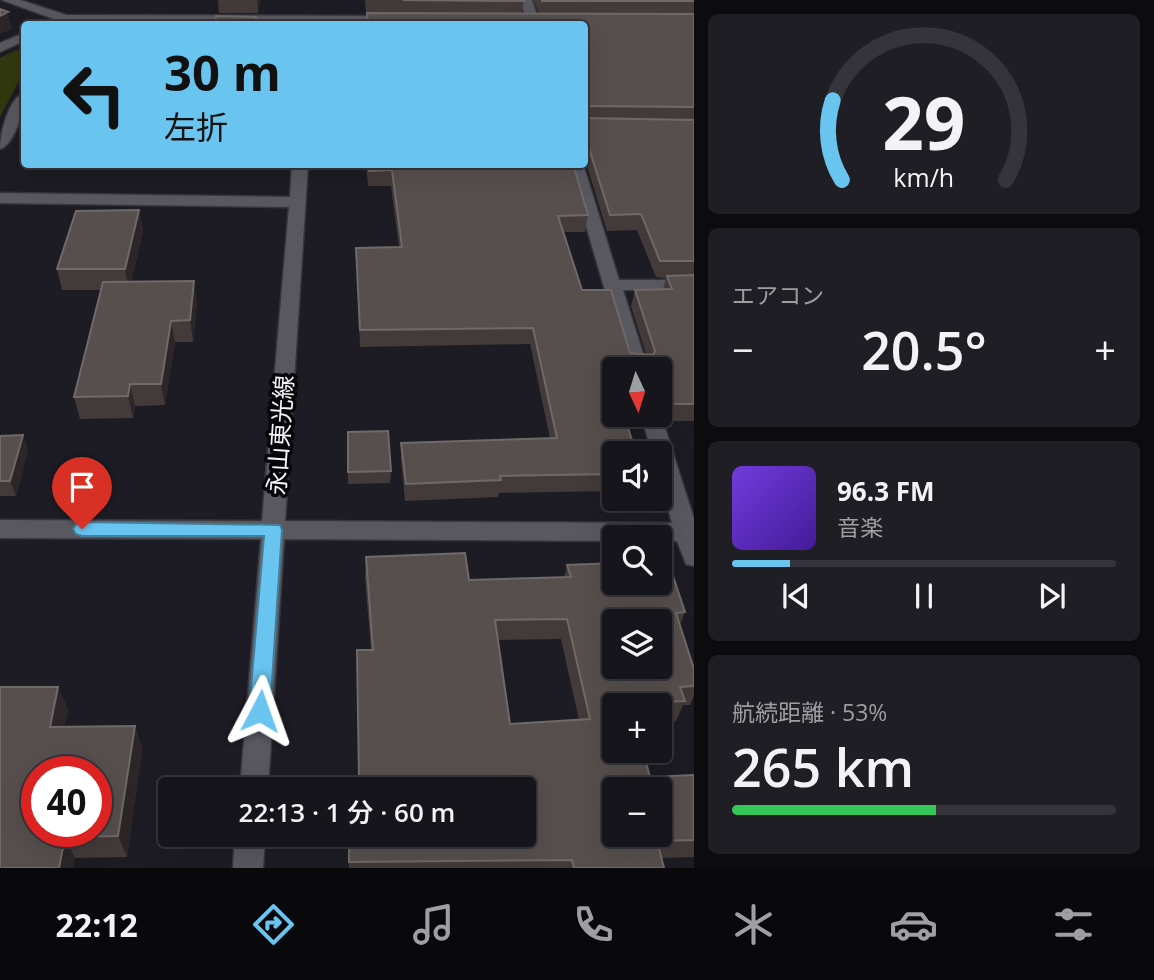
<!DOCTYPE html>
<html lang="ja">
<meta charset="utf-8">
<style>
:root{--surface:#16151b;--page:#1f1e24;--text:#f1f3f6;--muted:#9e9fa3;--line:#35343a;--accent:#69c4f0}
body{margin:0;font-family:"Open Sans","Noto Sans JP",sans-serif;background:var(--page);color:var(--text);height:100vh;display:flex;flex-direction:column;font-size:26px;white-space:nowrap}
*{box-sizing:border-box;margin:0}
p{font-size:23px;color:var(--muted)}
.icon{flex:none;width:38px;height:38px;fill:none;stroke:currentColor;stroke-width:2;stroke-linecap:round;stroke-linejoin:round}
.map{position:relative;flex:1;overflow:hidden}
.panel{display:flex;flex-direction:column;gap:14px;padding:14px;background:#0c0c0f;width:460px}
.panel>*{flex:none}
.banner{position:absolute;left:21px;top:21px;width:567px;height:147px;border-radius:7px;box-shadow:0 7px 28px #0002,0 0 0 2px var(--line);background:#69c4f0;color:#111;overflow:hidden}
.needle{width:46px;rotate:176deg}
.buttons{position:absolute;left:602px;top:357px;display:grid;gap:14px}
.buttons a{display:grid;place-items:center;width:70px;height:70px;border-radius:7px;background:var(--surface);box-shadow:0 7px 28px #0002,0 0 0 2px var(--line);font-size:35px}
.speed{position:absolute;left:21px;top:756px;display:flex;gap:14px;font-size:35px;font-weight:700;text-align:center}
.speed>*{display:grid;place-content:center;width:91px;height:91px;border-radius:50%;background:var(--surface);box-shadow:0 7px 28px #0002,0 0 0 2px var(--line);line-height:1}
.speed .limit{border:10px solid #d22;background:#fff;color:#111}
.pin{position:absolute;display:grid;place-items:center;width:60px;height:60px;color:#fff;margin:-72px -30px;border-radius:50% 50% 50% 0;rotate:-45deg;box-shadow:0 0 7px #0007}
.pin .icon{rotate:45deg}
.me{position:absolute;width:77px;margin:-38px;rotate:4deg;stroke-linejoin:round;filter:drop-shadow(0 0 5px #0008)}
.turn{display:flex;align-items:center;gap:24px;height:147px;padding:0 28px;font-size:32px}
.turn .icon{width:91px;height:91px;stroke-width:2.5}
.turn b{display:block;font-size:49px;line-height:60px}
.big{font-size:52px;font-weight:600;line-height:1.1}
.panel .tile{flex:1;display:flex;flex-direction:column;justify-content:center;gap:10px;min-width:0;padding:0 24px;border-radius:10px;background:var(--page)}
.panel .dial{align-items:center;gap:0}
.dial svg{height:182px;overflow:visible;fill:none;stroke:var(--line);stroke-width:7;stroke-linecap:round;text-anchor:middle}
.dial text{fill:var(--text);stroke:none}
.song{display:flex;align-items:center;gap:21px}
.cover{width:84px;height:84px;border-radius:10px;background:linear-gradient(135deg,hsl(260 70% 55%),hsl(260 70% 35%))}
.played{height:7px;border-radius:4px;background:linear-gradient(90deg,var(--accent) 15%,var(--line) 15%)}
.keys{display:flex;justify-content:space-around;direction:ltr}
.heat{display:flex;justify-content:space-between;align-items:center;font-size:38px;direction:ltr}
.charge{height:10px;border-radius:5px;background:linear-gradient(90deg,#34c759 53%,var(--line) 0)}
.trip{position:absolute;left:158px;top:777px;width:378px;height:70px;border-radius:7px;background:var(--surface);box-shadow:0 7px 28px #0002,0 0 0 2px var(--line);font-weight:600;line-height:70px;text-align:center}
.menu{display:flex;height:112px;justify-content:space-around;align-items:center;background:#09080b;color:var(--muted)}
.menu .icon{width:49px;height:49px}
.menu .on{color:var(--accent)}
.menu b{font-size:32px;color:var(--text)}
main{display:flex;flex:1;min-height:0}
.map>svg:first-child{display:block}
.green{fill:#32380e}
.lines{fill:none;stroke-linecap:round;stroke-linejoin:round}
.minor-casing{stroke:#36363c;stroke-width:3}
.minor{fill:#595861;fill-rule:evenodd}
.wall{fill:#433b39;fill-rule:evenodd}
.shaded-wall{fill:#2c2628}
.building{fill:#564f4d;stroke:#6f6968;stroke-width:2;fill-rule:evenodd}
.route{fill:#69c4f0;stroke:#447f9c;stroke-width:2}
.labels{text-anchor:middle;stroke-width:7;stroke-linejoin:round;paint-order:stroke}
.street-label{font-size:24px;fill:#f4f4fa;stroke:#07070a}
</style>
<main>
<div class="map">
<svg width="694" height="868" viewBox="0 0 694 868">
<rect width="100%" height="100%" fill="#1d1c24"/>
<path class="green" d="M16,50L24,51V71L0,117V58Z"/>
<g class="lines">
<g class="minor-casing">
<path id="minor" d="M2,0H20L66,15L395,16L401,20L395,24L65,23Z
M520,0H532L540,24H528Z
M24,33V41L0,52V43Z
M24,93C25,107 15,145 0,149C0,134 8,99 24,93Z
M292,164H308L285,521L672,523L660,480V453H652L641,415H660V412L694,519V566L686,564L677,541H660V537H614V541L284,539L268,789H240L261,539L0,538V520L262,521L289,207L0,203V193L290,197Z
M568,164H583L619,280H694V290H623L648,369H628Z
M235,835H265L263,868H233Z"/>
</g>
<use href="#minor" class="minor"/>
</g>
<path class="wall" d="M218,0H260L258,13H219Z
M365,0H524L522,13H539L533,0H694V421H666L660,410V369H614V415H642L640,422H626L614,453V491L499,493L498,497L405,501L401,460V443L550,438L530,344L360,347L356,248L399,247L391,186H368L366,164H573L588,215L585,232H564L582,290L630,353L646,354L631,306L635,290L663,289L666,278L656,277L637,230L607,231L586,163H584V24H367V14H366Z
M164,164H204V166L164,167Z
M139,210L143,231L131,282L197,302L193,342H175L165,405L135,406L133,418L80,419L74,397L101,290H62L57,269Z
M348,432L391,471L390,483L348,484Z
M0,436L28,450L16,496H0Z
M366,557L469,580L564,577L567,565L685,612L680,625L694,669V696L690,705H683L676,721H660V705H614L650,777L694,775V857L661,858L664,868H349L348,835L359,780L357,650H371L365,578ZM561,639L579,720L510,724L498,640Z
M58,687L68,710L64,727L135,726L142,749L127,857L75,858L0,868Z"/>
<path class="shaded-wall" d="M257,0H260L258,13Z
M8,12L12,29L0,34V16Z
M139,210L143,231L129,290L125,269Z
M194,281L197,302L193,342L190,320Z
M171,321L175,342L165,405L161,384Z
M130,384L135,406L133,418L128,396Z
M665,392L660,409V405L663,395Z
M23,435L28,450L16,496L10,481Z
M58,687L68,710L60,750L50,727Z
M135,726L142,749L127,857L118,836Z
M65,837L75,858L73,868H59Z"/>
<path class="building" d="M403,0H524V1Z
M542,0H694V1H542Z
M0,9L8,12L0,16Z
M367,13L694,14V107L587,106L584,108V24H368Z
M216,16L256,17L255,24H215Z
M584,113L585,118L694,120V261H660L641,214L610,215L589,148L584,147Z
M368,164H573L588,215L558,216L582,290H611L630,353L653,355L655,351L635,290L672,289L667,276L694,275V404H671L665,392L663,395H660V369H614V415H624L636,453H614V474L500,476L501,480L406,484L401,443L557,438L533,328L360,330L356,248L402,247L392,170L369,171Z
M139,210L125,269H57L76,211Z
M194,281L190,320L171,321L161,384H130L128,396L74,397L103,282Z
M388,431L391,471L348,472V432Z
M23,435L10,481H0V436Z
M465,553L469,580L571,577L567,565L614,563V583H660V562L668,561L685,612L676,613L694,669V686L680,687L685,701L629,703L630,705H614V751H643L650,777L694,775V840L657,841L664,868H574L572,860L349,862V835H523V789H348V780H359L357,650H373L366,557ZM567,619L590,719L510,724L495,620ZM614,621H660V667H614ZM614,789H660V835H614Z
M0,687H58L50,727L135,726L118,836L65,837L59,868H0ZM37,772H96V831H37Z"/>
<path class="route" d="M82,522L280,525L282,530L270,711L267,718L260,721L252,718L249,711L264,536H82L76,534L73,529L76,524Z"/>
<g class="labels">
<g class="street-label">
<text transform="translate(281 435) rotate(-86)" y="8">永山東光線</text>
</g>
</g>
</svg>
<div class="buttons">
<a><svg class="needle" viewBox="-14 -14 28 28"><path d="M0-13l5 13h-10z" fill="#e53935"/><path d="M0 13l5-13h-10z" fill="#9e9fa3"/></svg></a>
<a><svg class="icon" aria-label="sound" viewBox="0 0 24 24"><path d="M4 9h4l5-4v14l-5-4H4zM17 9q2 3 0 6"/></svg></a>
<a><svg class="icon" aria-label="search" viewBox="0 0 24 24"><circle cx="10" cy="10" r="6"/><path d="M15 15l6 6"/></svg></a>
<a><svg class="icon" aria-label="layers" viewBox="0 0 24 24"><path d="M12 4l9 5-9 5-9-5zM3 14l9 5 9-5"/></svg></a>
<a>+</a>
<a>−</a>
</div>
<div class="speed"><div class="limit">40</div></div>
<div class="pin" style="left:82px;top:529px;background:#d93025"><svg class="icon" aria-label="arrive" viewBox="0 0 24 24"><path d="M6 21V4h12l-3 4 3 4H6"/></svg></div>
<svg class="me" style="left:260px;top:711px" viewBox="-20 -20 40 40"><path d="M0-17L14 15 0 8-14 15z" fill="#69c4f0" stroke="#fff" stroke-width="4"/></svg>
<div class="trip">22:13 · 1 分 · 60 m</div>
<div class="banner">
<div class="turn"><svg class="icon" aria-label="left" viewBox="0 0 24 24"><path d="M17 20v-9H6M10 6l-5 5 5 5"/></svg><div><b>30 m</b>左折</div></div>
</div>
</div>
<section class="panel">
<div class="tile dial"><svg viewBox="0 0 100 80">
<path d="M14 69A42 42 0 1 1 86 69"/>
<path d="M14 69A42 42 0 0 1 10 34" stroke="#69c4f0"/>
<text x="50" y="56" font-size="32" font-weight="700">29</text>
<text x="50" y="72" font-size="11">km/h</text>
</svg></div>
<div class="tile"><p>エアコン</p>
<div class="heat"><a>−</a><b class="big">20.5°</b><a>+</a></div>
</div>
<div class="tile">
<div class="song"><i class="cover"></i><div><b>96.3 FM</b><p>音楽</p></div></div>
<div class="played"></div>
<div class="keys"><svg class="icon" aria-label="previous" viewBox="0 0 24 24"><path d="M18 5L8 12l10 7zM5 5v14"/></svg><svg class="icon" aria-label="pause" viewBox="0 0 24 24"><path d="M8 5v14M16 5v14"/></svg><svg class="icon" aria-label="next" viewBox="0 0 24 24"><path d="M6 5l10 7-10 7zM19 5v14"/></svg></div>
</div>
<div class="tile"><p>航続距離 · 53%</p><b class="big">265 km</b><div class="charge"></div></div>
</section>
</main>
<nav class="menu">
<b>22:12</b>
<svg class="icon on" aria-label="directions" viewBox="0 0 24 24"><path d="M12 3l9 9-9 9-9-9zM9 14v-3h6M13 9l2 2-2 2"/></svg>
<svg class="icon" aria-label="music" viewBox="0 0 24 24"><path d="M9 18V5l10-2v13"/><circle cx="6" cy="18" r="3"/><circle cx="16" cy="16" r="3"/></svg>
<svg class="icon" aria-label="phone" viewBox="0 0 24 24"><path d="M5 4h4l2 5-3 2q2 4 5 5l2-3 5 2v4C11 20 4 13 5 4z"/></svg>
<svg class="icon" aria-label="climate" viewBox="0 0 24 24"><path d="M12 3v18M4 7l16 10M4 17L20 7"/></svg>
<svg class="icon" aria-label="car" viewBox="0 0 24 24"><path d="M5 17H2v-5l4-1 3-4h7l3 4 3 1v5h-3M9 17h6M6 11h13"/><circle cx="7" cy="17" r="2"/><circle cx="17" cy="17" r="2"/></svg>
<svg class="icon" aria-label="filters" viewBox="0 0 24 24"><path d="M4 7h16M4 17h16"/><circle cx="9" cy="7" r="2"/><circle cx="15" cy="17" r="2"/></svg>
</nav>
